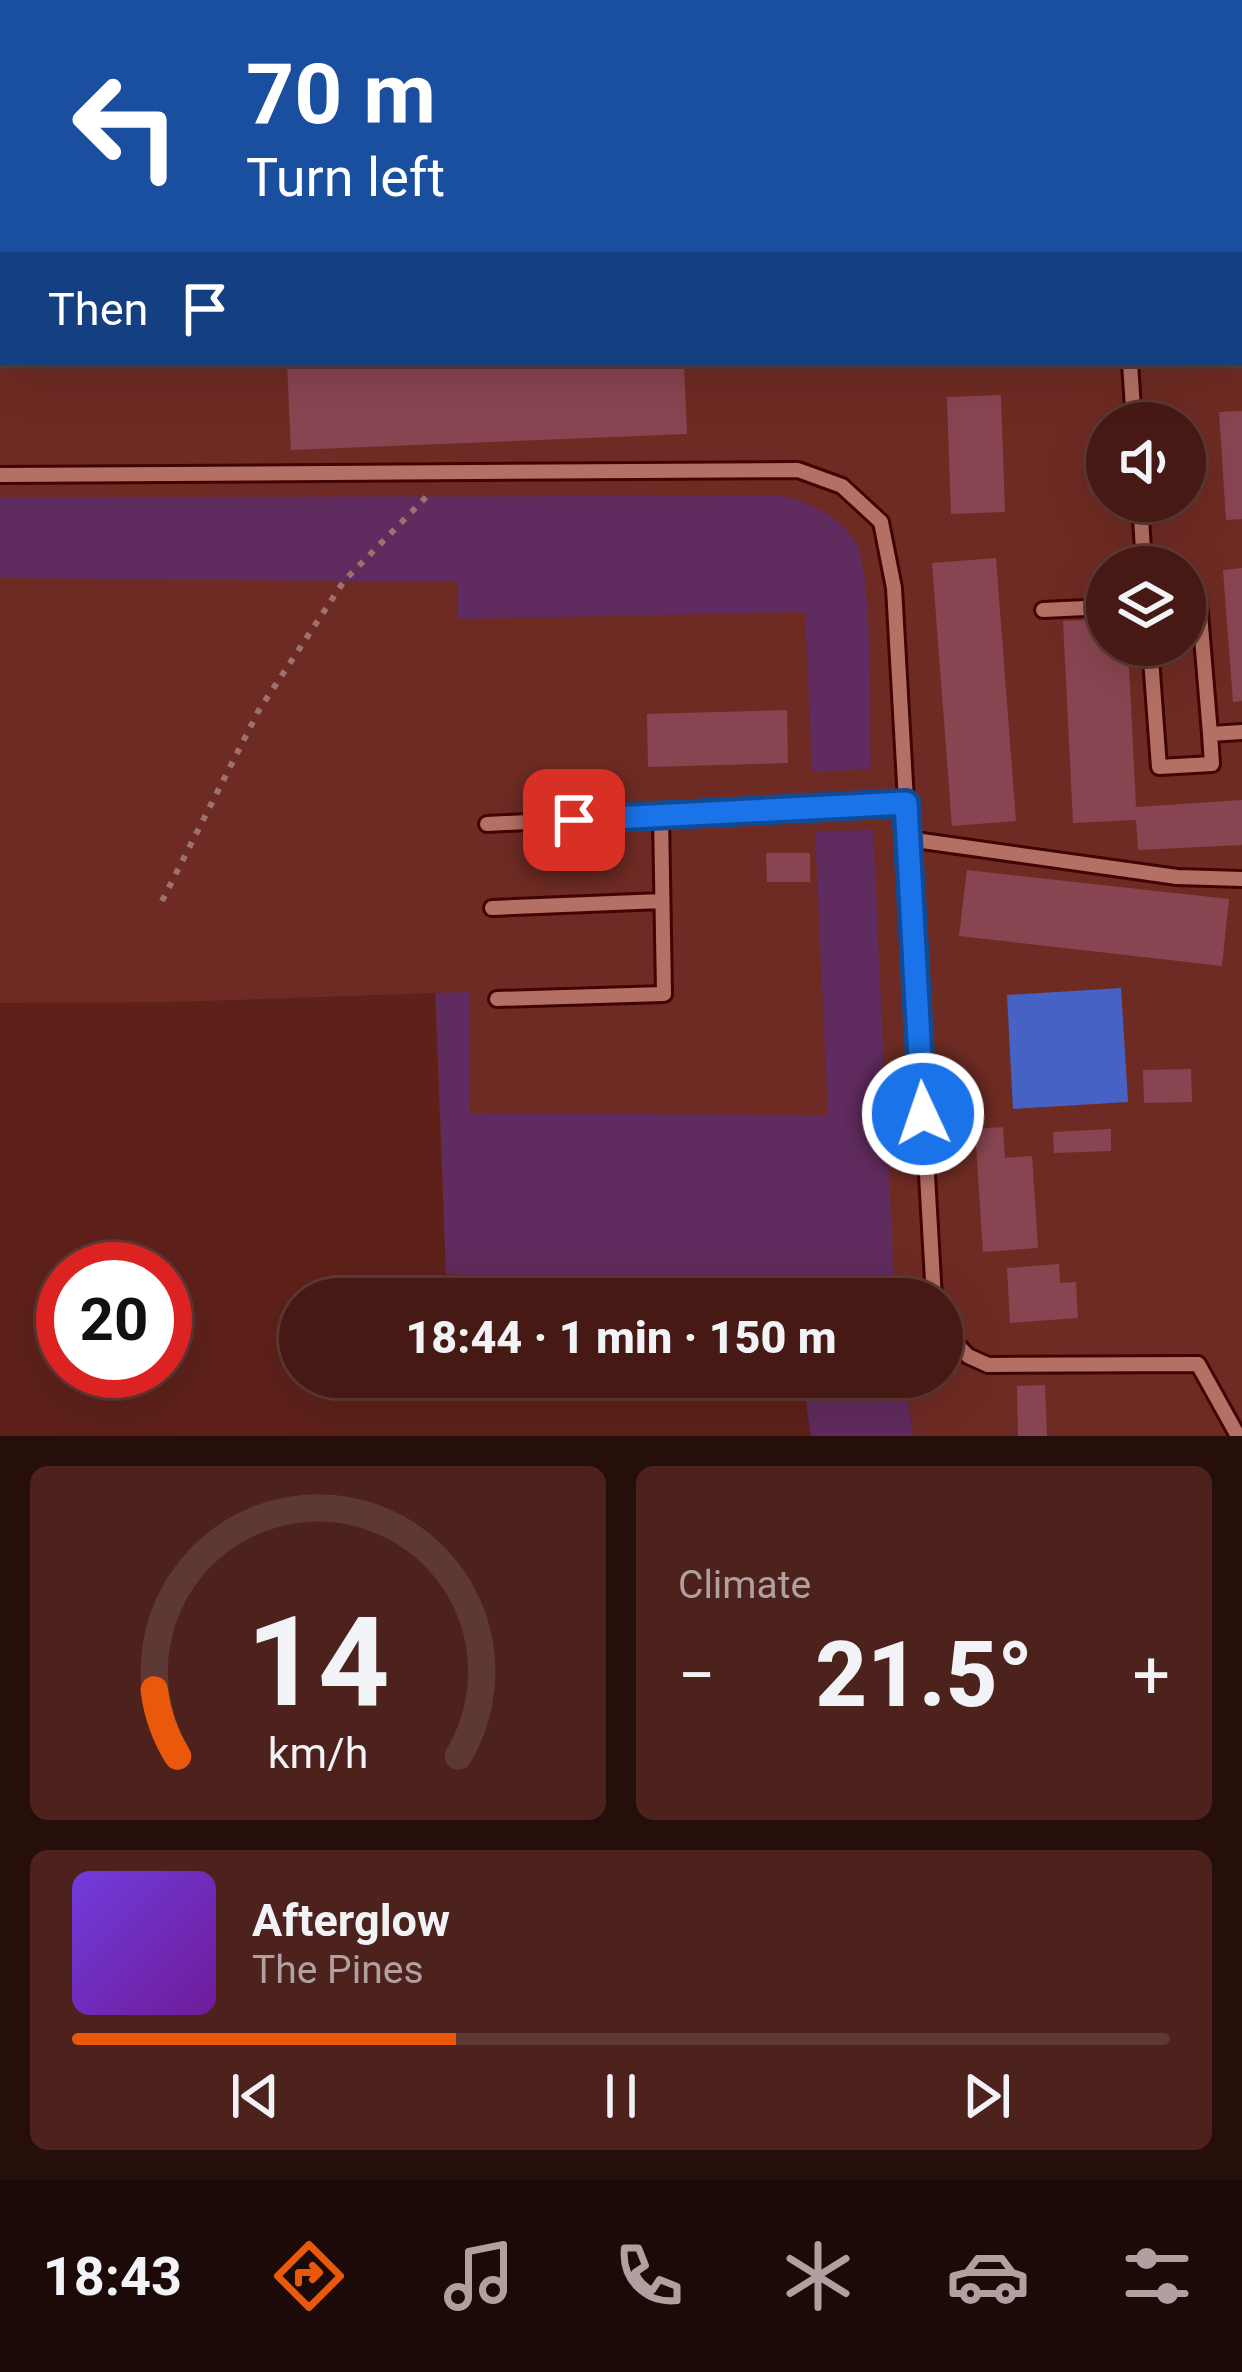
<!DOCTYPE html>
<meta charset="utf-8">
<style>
:root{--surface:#461914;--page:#4d221d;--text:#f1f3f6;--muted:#b0a0a0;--line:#5e3834;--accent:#ea580c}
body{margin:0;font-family:Roboto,sans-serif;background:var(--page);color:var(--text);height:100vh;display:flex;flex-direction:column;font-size:45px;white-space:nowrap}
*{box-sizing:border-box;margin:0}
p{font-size:39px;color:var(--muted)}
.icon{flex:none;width:66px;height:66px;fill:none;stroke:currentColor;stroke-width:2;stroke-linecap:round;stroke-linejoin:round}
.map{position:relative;height:1436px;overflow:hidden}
.details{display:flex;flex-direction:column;gap:30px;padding:30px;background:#260e0b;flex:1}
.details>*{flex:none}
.top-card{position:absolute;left:0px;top:0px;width:1242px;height:366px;box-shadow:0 12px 48px #0002,0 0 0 3px var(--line);background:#1a4fa0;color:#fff;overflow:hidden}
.tools{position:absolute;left:1086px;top:402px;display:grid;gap:24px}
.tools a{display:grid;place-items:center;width:120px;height:120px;border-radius:50%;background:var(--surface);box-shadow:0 12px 48px #0002,0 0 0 3px var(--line);font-size:60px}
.speed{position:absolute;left:36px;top:1242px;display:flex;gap:24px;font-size:60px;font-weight:700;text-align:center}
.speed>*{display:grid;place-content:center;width:156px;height:156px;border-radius:50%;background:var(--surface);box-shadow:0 12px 48px #0002,0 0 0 3px var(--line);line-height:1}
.speed .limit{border:18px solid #d22;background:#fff;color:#111}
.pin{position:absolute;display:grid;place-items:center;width:102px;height:102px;color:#fff;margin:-51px;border-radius:24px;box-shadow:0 6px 18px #0006}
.me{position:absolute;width:132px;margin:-66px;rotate:357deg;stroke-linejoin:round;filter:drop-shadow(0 0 9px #0008)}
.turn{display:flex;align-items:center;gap:42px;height:252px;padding:0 48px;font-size:54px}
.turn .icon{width:156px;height:156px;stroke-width:2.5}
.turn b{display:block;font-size:84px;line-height:102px}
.then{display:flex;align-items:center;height:114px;padding:0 48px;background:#0003;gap:24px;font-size:45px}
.big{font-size:90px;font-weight:800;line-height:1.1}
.details .card{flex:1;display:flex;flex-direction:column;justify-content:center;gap:18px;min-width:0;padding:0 42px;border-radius:18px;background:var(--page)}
.details .dial{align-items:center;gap:0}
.dial svg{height:312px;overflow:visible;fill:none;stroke:var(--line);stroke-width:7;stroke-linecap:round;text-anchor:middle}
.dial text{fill:var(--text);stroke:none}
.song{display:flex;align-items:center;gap:36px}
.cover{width:144px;height:144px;border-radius:18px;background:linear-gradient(135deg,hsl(260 70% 55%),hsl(280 70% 35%))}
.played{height:12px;border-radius:6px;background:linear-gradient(90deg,var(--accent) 35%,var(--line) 35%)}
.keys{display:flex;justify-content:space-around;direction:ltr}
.heat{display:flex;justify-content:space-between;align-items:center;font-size:66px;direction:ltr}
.details .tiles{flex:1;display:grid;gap:30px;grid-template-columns:1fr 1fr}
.card:last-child{grid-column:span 2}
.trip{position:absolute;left:279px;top:1278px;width:684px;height:120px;border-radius:60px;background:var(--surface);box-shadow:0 12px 48px #0002,0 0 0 3px var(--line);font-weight:800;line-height:120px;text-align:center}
.dock{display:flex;height:192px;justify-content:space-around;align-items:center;background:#1c0a08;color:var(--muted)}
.dock .icon{width:84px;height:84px}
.dock .selected{color:var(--accent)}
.dock b{font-size:54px;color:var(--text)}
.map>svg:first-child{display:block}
.built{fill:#6e2b23;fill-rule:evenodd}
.green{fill:#602b5e}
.water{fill:#4762c5}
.building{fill:#874551}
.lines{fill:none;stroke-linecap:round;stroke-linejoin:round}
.service-casing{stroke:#400402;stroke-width:20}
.path{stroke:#9f716c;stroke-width:6;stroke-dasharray:6 9;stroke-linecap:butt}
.service{stroke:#b57065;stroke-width:14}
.route-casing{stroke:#114b97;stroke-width:30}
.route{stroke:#1a73e8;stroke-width:21}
</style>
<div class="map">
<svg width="1242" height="1436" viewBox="0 0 1242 1436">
<rect width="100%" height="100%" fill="#5e211a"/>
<path class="built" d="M0,0H1242V1436H913L905,1377H942V1299L446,1274L435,993L172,1002L0,1003ZM3,3H1239V363H3ZM1107,423H1185V501H1107ZM1107,567H1185V645H1107Z"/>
<path class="green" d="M784,496C813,505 833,512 853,538C875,567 869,724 871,769L812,772L805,612L458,619V582L0,578V497Z
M873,830L895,1299H790L788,1288L446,1274L436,993L469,992L470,1113L828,1115L815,831Z
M802,1377H905L913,1436H811Z"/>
<path class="water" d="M1121,988L1128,1102L1013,1109L1007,995Z"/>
<path class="building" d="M287,363H684L687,434L291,450Z
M1001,395L1005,512L951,514L947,397Z
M1242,411V519L1226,520L1219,412Z
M996,558L1016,821L952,826L932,563Z
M1242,568V701L1233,702L1223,570Z
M1107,619V645H1128L1136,807L1242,800V845L1138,850L1136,820L1073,823L1063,621Z
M787,710L788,763L648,767L647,714Z
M766,853H810V882H767Z
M967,870L1229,899L1222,966L959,936Z
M1191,1069L1192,1102L1144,1103L1143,1070Z
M1003,1127L1005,1158L1032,1156L1038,1248L983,1252L975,1129Z
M1111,1129V1151L1054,1153L1053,1132Z
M1059,1264L1060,1283L1076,1282L1078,1318L1010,1323L1007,1268Z
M1045,1385L1047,1436H1018L1017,1386Z"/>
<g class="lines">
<g class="service-casing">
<path id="service" d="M219,0V3
M859,0V3
M971,0V3
M1053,0L1054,3
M1201,0V3
M669,3L671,0
M0,261H3
M1239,282L1242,281
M1130,363L1134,423
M0,475L798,470L842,486L881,522L894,588L934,1299
M1140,501L1144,567
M1185,603L1199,602L1210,734
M1043,610L1107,607
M1150,645L1159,767L1212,764L1210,734L1242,732
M487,824L906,803
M908,839L1177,877L1242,879
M492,908L662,901
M497,999L664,994L661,815
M942,1329L968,1356L988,1365L1198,1364L1238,1436"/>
</g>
<path class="path" d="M162,901L259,710L344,581L431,492"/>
<use href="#service" class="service"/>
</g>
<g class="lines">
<g class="route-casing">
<path id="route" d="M574,820L906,803L923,1114"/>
</g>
<use href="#route" class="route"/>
</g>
</svg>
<div class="tools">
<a><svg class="icon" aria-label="sound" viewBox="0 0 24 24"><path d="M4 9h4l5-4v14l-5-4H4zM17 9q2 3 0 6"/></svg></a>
<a><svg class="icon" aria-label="layers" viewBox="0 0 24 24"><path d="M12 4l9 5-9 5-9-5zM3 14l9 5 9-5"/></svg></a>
</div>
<div class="speed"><div class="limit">20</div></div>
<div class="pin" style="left:574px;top:820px;background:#d93025"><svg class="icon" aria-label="arrive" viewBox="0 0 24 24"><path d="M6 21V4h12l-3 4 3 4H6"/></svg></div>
<svg class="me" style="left:923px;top:1114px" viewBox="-20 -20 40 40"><circle r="17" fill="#1a73e8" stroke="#fff" stroke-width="3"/><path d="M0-11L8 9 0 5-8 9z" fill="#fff"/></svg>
<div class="trip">18:44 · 1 min · 150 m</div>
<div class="top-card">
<div class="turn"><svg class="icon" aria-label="left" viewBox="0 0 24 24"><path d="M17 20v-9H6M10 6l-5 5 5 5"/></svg><div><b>70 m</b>Turn left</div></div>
<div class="then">Then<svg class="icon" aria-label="arrive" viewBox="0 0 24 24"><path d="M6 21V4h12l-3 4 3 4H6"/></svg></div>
</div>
</div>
<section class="details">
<div class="tiles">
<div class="card dial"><svg viewBox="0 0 100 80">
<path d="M14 69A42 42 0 1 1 86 69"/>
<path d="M14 69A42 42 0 0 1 8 52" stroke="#ea580c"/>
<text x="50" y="56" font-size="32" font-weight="700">14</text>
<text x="50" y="72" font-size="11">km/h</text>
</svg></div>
<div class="card"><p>Climate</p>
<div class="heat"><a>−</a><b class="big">21.5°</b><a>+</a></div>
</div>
<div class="card">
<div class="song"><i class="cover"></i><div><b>Afterglow</b><p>The Pines</p></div></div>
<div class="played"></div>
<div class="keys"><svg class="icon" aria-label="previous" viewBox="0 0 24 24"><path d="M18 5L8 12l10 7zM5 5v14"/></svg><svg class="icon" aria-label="pause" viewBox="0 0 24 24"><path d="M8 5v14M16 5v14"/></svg><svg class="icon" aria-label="next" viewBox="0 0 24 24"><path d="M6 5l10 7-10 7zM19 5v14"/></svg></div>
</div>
</div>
</section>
<nav class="dock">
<b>18:43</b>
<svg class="icon selected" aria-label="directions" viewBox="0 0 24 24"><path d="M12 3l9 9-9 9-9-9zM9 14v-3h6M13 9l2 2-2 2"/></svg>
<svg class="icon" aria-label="music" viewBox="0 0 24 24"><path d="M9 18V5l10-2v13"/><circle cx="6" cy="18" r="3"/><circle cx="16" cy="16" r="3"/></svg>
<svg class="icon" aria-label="phone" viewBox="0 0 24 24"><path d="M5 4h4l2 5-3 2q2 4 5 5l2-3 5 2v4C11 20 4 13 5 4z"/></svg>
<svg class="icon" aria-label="climate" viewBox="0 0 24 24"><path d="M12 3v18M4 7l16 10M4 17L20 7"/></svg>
<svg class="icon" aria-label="car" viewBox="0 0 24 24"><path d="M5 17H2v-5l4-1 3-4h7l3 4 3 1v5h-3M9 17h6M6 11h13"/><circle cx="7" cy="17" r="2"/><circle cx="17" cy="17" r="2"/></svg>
<svg class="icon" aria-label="filters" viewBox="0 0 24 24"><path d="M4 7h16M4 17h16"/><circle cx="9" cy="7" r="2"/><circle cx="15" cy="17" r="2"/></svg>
</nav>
